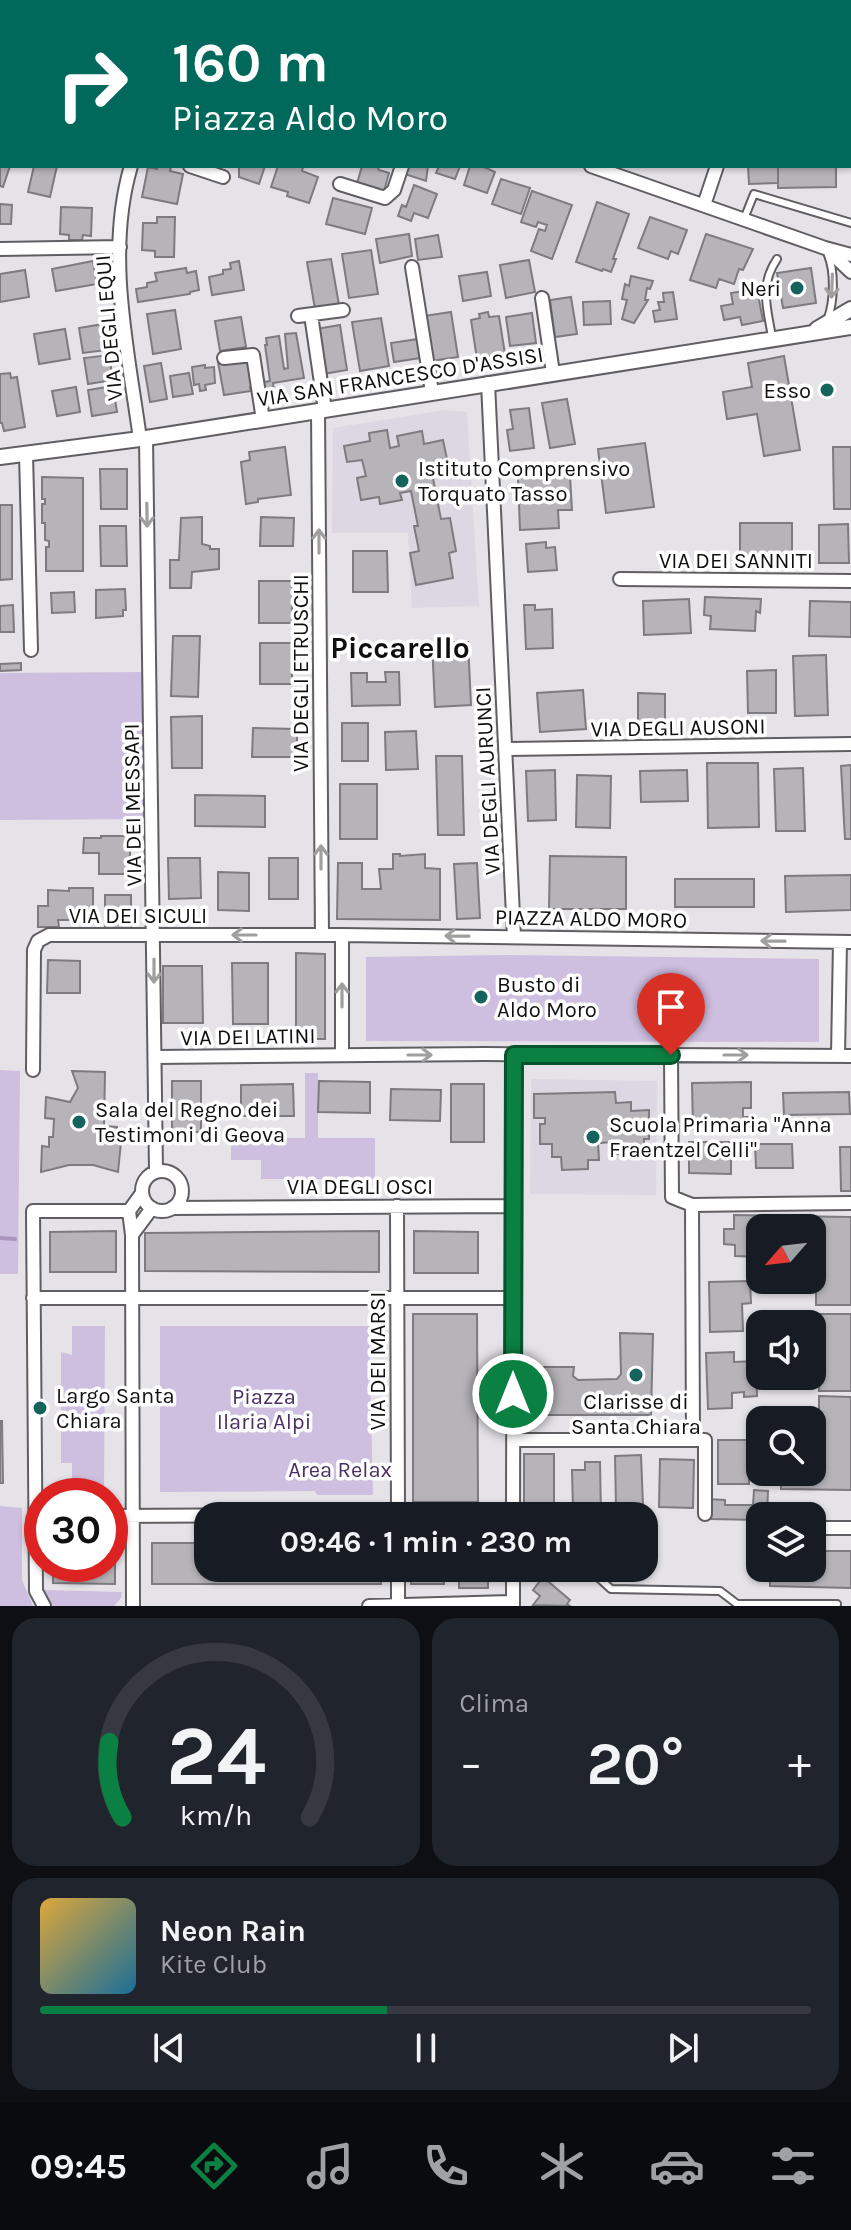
<!DOCTYPE html>
<html lang="it">
<meta charset="utf-8">
<style>
:root{--surface:#171b24;--page:#20242c;--text:#f1f3f6;--muted:#9ea1a6;--line:#363941;--accent:#0b8043}
body{margin:0;font-family:Karla,sans-serif;background:var(--page);color:var(--text);height:100vh;display:flex;flex-direction:column;font-size:30px;white-space:nowrap}
*{box-sizing:border-box;margin:0}
p{font-size:26px;color:var(--muted)}
.icon{flex:none;width:44px;height:44px;fill:none;stroke:currentColor;stroke-width:2;stroke-linecap:round;stroke-linejoin:round}
.map{position:relative;height:1606px;overflow:hidden}
.sheet{display:flex;flex-direction:column;gap:12px;padding:12px;background:#0d0f14;flex:1}
.sheet>*{flex:none}
.top-card{position:absolute;left:0px;top:0px;width:852px;height:168px;box-shadow:0 2px 6px #0004;background:#00695c;color:#fff;overflow:hidden}
.needle{width:52px;rotate:242deg}
.tools{position:absolute;left:746px;top:1214px;display:grid;gap:16px}
.tools a{display:grid;place-items:center;width:80px;height:80px;border-radius:16px;background:var(--surface);box-shadow:0 2px 6px #0004;font-size:40px}
.speed{position:absolute;left:24px;top:1478px;display:flex;gap:16px;font-size:40px;font-weight:700;text-align:center}
.speed>*{display:grid;place-content:center;width:104px;height:104px;border-radius:50%;background:var(--surface);box-shadow:0 2px 6px #0004;line-height:1}
.speed .limit{border:12px solid #d22;background:#fff;color:#111}
.pin{position:absolute;display:grid;place-items:center;width:68px;height:68px;color:#fff;margin:-82px -34px;border-radius:50% 50% 50% 0;rotate:-45deg;box-shadow:0 0 8px #0007}
.pin .icon{rotate:45deg}
.me{position:absolute;width:88px;margin:-44px;rotate:0deg;stroke-linejoin:round;filter:drop-shadow(0 0 6px #0008)}
.turn{display:flex;align-items:center;gap:28px;height:168px;padding:0 40px;font-size:36px}
.turn .icon{width:104px;height:104px;stroke-width:2.5}
.turn b{display:block;font-size:56px;line-height:68px}
.big{font-size:60px;font-weight:700;line-height:1.1}
.sheet .tile{flex:1;display:flex;flex-direction:column;justify-content:center;gap:12px;min-width:0;padding:0 28px;border-radius:24px;background:var(--page)}
.sheet .dial{align-items:center;gap:0}
.dial svg{height:208px;overflow:visible;fill:none;stroke:var(--line);stroke-width:7;stroke-linecap:round;text-anchor:middle}
.dial text{fill:var(--text);stroke:none}
.song{display:flex;align-items:center;gap:24px}
.cover{width:96px;height:96px;border-radius:12px;background:linear-gradient(135deg,hsl(40 70% 55%),hsl(200 70% 35%))}
.played{height:8px;border-radius:4px;background:linear-gradient(90deg,var(--accent) 45%,var(--line) 45%)}
.keys{display:flex;justify-content:space-around;direction:ltr}
.heat{display:flex;justify-content:space-between;align-items:center;font-size:44px;direction:ltr}
.sheet .tiles{flex:1;display:grid;gap:12px;grid-template-columns:1fr 1fr}
.tile:last-child{grid-column:span 2}
.trip{position:absolute;left:194px;top:1502px;width:464px;height:80px;border-radius:24px;background:var(--surface);box-shadow:0 2px 6px #0004;font-weight:700;line-height:80px;text-align:center}
.tabs{display:flex;height:128px;justify-content:space-around;align-items:center;background:#090b0e;color:var(--muted)}
.tabs .icon{width:56px;height:56px}
.tabs .on{color:var(--accent)}
.tabs b{font-size:36px;color:var(--text)}
.map>svg:first-child{display:block}
.built{fill:#dcd7e2}
.green{fill:#cebedf}
.lines{fill:none;stroke-linecap:round;stroke-linejoin:round}
.stream{stroke:#a995bd;stroke-width:4}
.building{fill:#b6b4b9;stroke:#7d7b7f;stroke-width:2}
.service-casing{stroke:#605e62;stroke-width:10}
.minor-casing{stroke:#605e62;stroke-width:16}
.tertiary-casing{stroke:#605e62;stroke-width:18}
.service{stroke:#fff;stroke-width:6}
.minor{stroke:#fff;stroke-width:12}
.tertiary{stroke:#fff;stroke-width:14}
.oneway{stroke:#9f9fa0}
.route-casing{stroke:#07532c;stroke-width:20}
.route{stroke:#0b8043;stroke-width:14}
.poi-dot{fill:#16635d;stroke:#fff;stroke-width:3}
.labels{text-anchor:middle;stroke-width:7;stroke-linejoin:round;paint-order:stroke}
.poi-label{font-size:22px;fill:#101011;stroke:#fff;text-anchor:start}
.street-label{font-size:22px;fill:#101011;stroke:#fff}
.park-label{font-size:22px;fill:#4c3064;stroke:#fff}
.district-label{font-size:30px;font-weight:bold;fill:#101011;stroke:#fff}
</style>
<div class="map">
<svg width="851" height="1606" viewBox="0 0 851 1606">
<rect width="100%" height="100%" fill="#e5e3e8"/>
<path class="built" d="M444,410L467,412L479,606L412,608L408,533H332L333,428Z
M531,1079L657,1081L656,1195L530,1194Z"/>
<path class="green" d="M149,672L150,819L0,820V673Z
M505,955L819,959V1042L366,1041V957Z
M0,1070L20,1071L18,1274H0Z
M305,1073H318V1138H375V1179H261V1160H231V1138H305Z
M72,1326H105L104,1492L72,1491V1463H61V1352L72,1355Z
M160,1326H369L373,1495H317L315,1491L160,1492Z
M0,1506L22,1508V1580L33,1606H0Z
M44,1590L122,1592L121,1598L114,1606H50Z"/>
<g class="lines">
<path class="stream" d="M0,1238L15,1239"/>
</g>
<path class="building" d="M0,138L2,166H10L3,187L0,186Z
M34,166H57L50,197L28,192Z
M157,166H171L170,171L183,174L177,204L142,197L148,167L157,169Z
M239,166H265L259,184L239,177Z
M278,166H300L303,167L302,171L318,177L309,203L287,196L288,192L271,187Z
M362,166H377L379,170L389,173L383,195L356,187Z
M404,166H428L426,181L402,173Z
M439,166H460L455,179L436,173Z
M470,166H482L495,172L487,193L464,185Z
M748,166H778V183L749,184Z
M778,166H836V187L778,188Z
M501,179L530,188L521,214L492,204Z
M414,185L437,194L428,218L414,213L411,221L398,216L402,205L406,207Z
M532,191L572,205L552,259L531,251L539,229L545,231L547,225L538,222L536,227L521,222Z
M333,198L372,208L365,234L326,224Z
M597,202L629,214L613,259H616L611,272L603,269L602,271L576,262Z
M0,204L12,205L11,224H0Z
M61,207L92,208L91,236L83,235L82,240H69V235L60,234Z
M157,217H175L174,257H155V251L142,250L143,223H157Z
M650,217L687,230L678,254L671,251L668,259L638,248Z
M409,234L412,256L380,263L376,239Z
M706,234L753,249L743,270L739,269L734,284L719,279L716,288L690,280Z
M438,235L442,257L418,260L415,239Z
M371,250L378,294L349,298L342,254Z
M331,259L339,305L315,309L307,262Z
M529,260L535,292L506,298L500,265Z
M93,261L97,284L56,291L52,269Z
M239,261L244,290L212,295L209,277L223,274V270L231,269L230,263Z
M186,268L187,273L196,271L199,290L190,292V294L138,302L136,289L147,287V283L157,281L155,273Z
M811,268L816,303L783,308L777,273Z
M25,270L29,297L0,302V274Z
M487,272L491,296L463,301L459,276Z
M631,276L653,281L650,289L647,288L645,300H648L634,323L622,319L627,300L622,299L625,284L629,286Z
M757,289L763,321L742,325L740,317L724,320L721,306L733,304L731,293Z
M673,292L677,319L655,322L653,311L660,310L658,302H664L663,293Z
M571,297L577,334L555,337L550,300Z
M610,301L611,324L584,325L583,302Z
M175,310L181,349L153,354L147,314Z
M451,312L458,357L431,361L424,316Z
M488,312L489,317L499,316L505,354L477,359L471,320L480,318L479,314Z
M532,313L536,343L510,346L506,317Z
M241,317L246,347L220,351L215,321Z
M381,318L389,366L360,371L352,322Z
M103,324L107,350L83,353L79,328Z
M340,325L347,370L323,374L316,329Z
M65,329L70,359L39,364L34,334Z
M296,333L304,378L273,383L275,398L262,399L258,372L262,371L264,382L270,381L265,345H267L266,338L279,336L284,369L288,368L285,334Z
M418,339L421,358L394,362L391,343Z
M109,355L113,380L88,384L84,358Z
M784,356L800,450L764,456L757,414L727,419L723,392L752,387L748,363Z
M251,358L255,386L250,387L251,391L224,395L218,362Z
M161,363L167,399L150,402L144,366Z
M205,365V368L214,367L215,383L205,385L206,390L200,391L199,384L194,385L192,367Z
M10,373L11,378L17,377L25,427L4,431L2,423H0V374Z
M189,373L193,394L173,397L170,376Z
M113,386L117,412L92,416L88,390Z
M76,387L80,412L57,416L52,391Z
M567,399L575,444L550,448L542,403Z
M529,408L534,448L510,451L507,430L513,429L510,410Z
M387,430L390,448L399,446L397,436L422,431L424,444L443,440L448,464L431,468L441,519L450,518L456,551L449,553L453,578L416,585L410,553L419,551L414,526H418L411,491L400,493L402,500L380,504L379,497L361,500L357,478L366,476L362,460L347,462L344,446L370,441L369,433Z
M645,443L654,507L606,513L598,449Z
M285,447L291,495L258,499V502L246,504L241,462L250,460L249,452Z
M833,447H851V509H834Z
M100,469H127V509H101Z
M570,476L572,510H558L559,528L520,530L518,478Z
M42,477L83,478V571H46V547H49V541L45,540V523H42V504H45V499H42Z
M0,505H12V579L0,580Z
M202,517V544L210,546V549H219V569L192,572L191,588H170V560H179L181,518Z
M261,517L294,518L293,546H260Z
M740,523H792V565L740,564Z
M848,524L849,563H819V525Z
M100,526H126L127,566H101Z
M546,542V548L555,547L557,570L528,572L526,544Z
M353,551H387L388,592H353Z
M259,581H292V623H259Z
M125,589L126,610H123V616L96,618V590Z
M74,592L75,612L52,613L51,593Z
M705,597L761,599L760,613L756,611L755,631L710,629L711,616L704,615Z
M689,599L691,633L644,635L643,601Z
M810,601L851,602V637L809,636Z
M13,605L14,632H0V606Z
M524,605H535V610L552,609L553,648L526,649Z
M173,636H200L198,697L171,696Z
M468,642L471,705L435,707L432,643Z
M260,643H292V684H260Z
M826,655L828,715L795,716L793,656Z
M21,663V670L0,671V664Z
M776,670V713H748L747,671Z
M385,672H399L400,705L352,706L351,673H367V682H386Z
M583,690L586,729L540,732L537,693Z
M638,693L665,694V728H638Z
M202,716V768H172L171,717Z
M342,723H368V761H342Z
M253,728L297,729V757H252Z
M416,731L418,769L386,770L385,732Z
M436,756H462L464,835H438Z
M707,763H758L759,827L708,828Z
M851,765V839H845L841,766Z
M803,768L805,831H776L774,769Z
M555,770L556,820L528,821L526,771Z
M687,770L688,801L641,802L640,771Z
M577,775L611,776L610,828L576,827Z
M340,784H377V839H340Z
M195,795L265,796V827L195,826Z
M101,836H130V874H99V853H83L84,838H101Z
M393,854H400V856L425,854V868L440,869V920L337,919L338,863H362V889H381L379,869H393Z
M550,856L626,857V909H549Z
M168,858H200L201,898L169,899Z
M269,858H298V899H269Z
M477,863L480,918L457,919L454,864Z
M218,872L249,873V911L218,910Z
M851,875V910L786,912L785,876Z
M675,879H754V907H675Z
M69,888H93V916H80V920H58L59,927H38V906H48V890L69,891Z
M105,895H131V928H105Z
M296,953L325,954V1039H296Z
M48,960L80,961V993H47Z
M232,963H268V1024H233Z
M163,966H202L203,1023H163Z
M72,1071L105,1072L104,1126L117,1127L116,1142H121L118,1172L93,1165H69L41,1172L42,1146L49,1147V1137H53L54,1119L45,1118L46,1097L70,1102L78,1088Z
M172,1081H201V1132H172Z
M319,1081L370,1082V1113L318,1112Z
M751,1082V1108H743V1117H752V1129H693L692,1083Z
M293,1084L294,1116H241V1085Z
M451,1084H484V1142H451Z
M391,1089L441,1090L440,1121L390,1120Z
M615,1092L616,1103L631,1102V1111L649,1110V1139H644V1154H617V1142L598,1143L599,1160H588V1169L562,1170L561,1157H552V1144H540V1124H545V1118H534V1094Z
M849,1092L850,1114L784,1115L783,1093Z
M689,1142H731V1174L689,1173Z
M755,1144H792L793,1168H756Z
M840,1147H851V1191H841Z
M734,1215L851,1217V1305H816V1258H812V1228H760V1257L735,1256V1245L724,1244V1229H734Z
M116,1231V1272H50V1232Z
M379,1231V1272L145,1271V1233Z
M414,1231L478,1232V1273H414Z
M750,1281L751,1303L742,1304L743,1331L710,1332L709,1282Z
M413,1314H477L478,1502H413Z
M811,1314H851V1391H819L820,1355H812Z
M620,1333L653,1334L651,1415H543L542,1367H574L573,1376L578,1380L617,1379L621,1374Z
M734,1352V1362L756,1361L757,1396L744,1397V1392L732,1393V1408L708,1409L706,1353Z
M819,1396L851,1397V1490L781,1489V1472H812V1435L819,1436Z
M0,1421H2L3,1483H0Z
M718,1440H749V1484H718Z
M524,1454H554V1505H524Z
M641,1455L643,1506H616L615,1456Z
M660,1459L694,1460L693,1508L659,1507Z
M585,1462H600L601,1516H585L584,1510H573L572,1470H585Z
M754,1490L768,1491L767,1516H760V1520L708,1519V1499L725,1500V1505H753Z
M152,1543H208V1568H380L381,1584H152Z
M110,1545H115V1584L53,1583V1564H110Z
M812,1551H851V1588L770,1586V1568H812Z
M411,1568H444V1584H411Z
M459,1568H488V1588H459Z
M543,1577L570,1600L567,1604L570,1606L533,1605L540,1596L533,1590Z"/>
<g class="lines">
<g class="service-casing">
<path id="service" d="M744,219L754,194L851,223
M828,318C834,301 835,272 828,255
M772,337C767,307 759,286 777,259
M588,1568L611,1589L720,1591L737,1604H837"/>
</g>
<g class="minor-casing">
<path id="minor" d="M111,0L117,2
M142,0V2
M576,0V2
M567,2V0
M731,2V0
M0,5L2,0
M131,166C105,254 128,350 140,439
M190,166L223,177
M591,166L825,248L851,255
M340,184L385,198L394,190L402,166
M704,205L717,166
M0,249L120,247
M830,252L851,272
M412,267L432,392
M542,298L553,373
M311,315L325,410
M298,316L343,310
M224,358L253,355L263,420
M488,383L514,937
M318,411L322,935
M146,437L156,1171
M26,454L31,650
M620,579L851,581
M505,749L851,744
M342,1055V935
M838,1056L840,942
M155,1057L485,1054L851,1056
M33,1070L34,950L38,941L49,935H342L851,942
M142 1191a20 20 0 1 1 40 0a20 20 0 1 1-40 0Z
M692,1205L851,1203
M397,1206L398,1516
M172,1208L513,1206
M132,1235L152,1208
M33,1298H513
M513,1440H693L692,1205L672,1197L671,1055
M693,1440H705V1514
M110,1516L513,1514
M513,1516L514,1055
M812,1528H851
M398,1568V1606
M44,1606L36,1591L33,1211H129
M133,1606L132,1235L129,1211L142,1193
M369,1606L513,1602
M513,1606V1568"/>
</g>
<g class="tertiary-casing">
<path id="tertiary" d="M817,329L851,309
M0,457L140,439L851,327"/>
</g>
<use href="#service" class="service"/>
<use href="#minor" class="minor"/>
<use href="#tertiary" class="tertiary"/>
</g>
<defs><path id="oneway-shaft" d="M-6 0H5M1.5-3L5.5 0L1.5 3" fill="none" stroke-width="1.6" stroke-linecap="round" stroke-linejoin="round" transform="scale(2)"/></defs>
<g class="oneway">
<use href="#oneway-shaft" transform="translate(832 286) rotate(92)"/>
<use href="#oneway-shaft" transform="translate(147 515) rotate(89)"/>
<use href="#oneway-shaft" transform="translate(319 541) rotate(-90)"/>
<use href="#oneway-shaft" transform="translate(321 857) rotate(-90)"/>
<use href="#oneway-shaft" transform="translate(244 935) rotate(180)"/>
<use href="#oneway-shaft" transform="translate(457 936) rotate(-179)"/>
<use href="#oneway-shaft" transform="translate(773 941) rotate(-179)"/>
<use href="#oneway-shaft" transform="translate(154 971) rotate(90)"/>
<use href="#oneway-shaft" transform="translate(342 995) rotate(-90)"/>
<use href="#oneway-shaft" transform="translate(420 1055)"/>
<use href="#oneway-shaft" transform="translate(736 1055)"/>
</g>
<g class="lines">
<g class="route-casing">
<path id="route" d="M513,1394L514,1055H671"/>
</g>
<use href="#route" class="route"/>
</g>
<g class="poi-dot">
<circle cx="797" cy="288" r="8"/>
<circle cx="827" cy="390" r="8"/>
<circle cx="402" cy="481" r="8"/>
<circle cx="481" cy="997" r="8"/>
<circle cx="79" cy="1122" r="8"/>
<circle cx="593" cy="1137" r="8"/>
<circle cx="636" cy="1375" r="8"/>
<circle cx="40" cy="1408" r="8"/>
</g>
<g class="labels">
<g class="poi-label">
<text x="781" y="296" text-anchor="end">Neri</text>
<text x="811" y="398" text-anchor="end">Esso</text>
<text x="418" y="476">Istituto Comprensivo<tspan x="418" dy="25">Torquato Tasso</tspan></text>
<text x="497" y="992">Busto di<tspan x="497" dy="25">Aldo Moro</tspan></text>
<text x="95" y="1117">Sala del Regno dei<tspan x="95" dy="25">Testimoni di Geova</tspan></text>
<text x="609" y="1132">Scuola Primaria "Anna<tspan x="609" dy="25">Fraentzel Celli"</tspan></text>
<text x="56" y="1403">Largo Santa<tspan x="56" dy="25">Chiara</tspan></text>
<text x="636" y="1409" text-anchor="middle">Clarisse di<tspan x="636" dy="25">Santa Chiara</tspan></text>
</g>
<g class="street-label">
<text transform="translate(108 328) rotate(-95)" y="8">VIA DEGLI EQUI</text>
<text transform="translate(400 376) rotate(-9)" y="8">VIA SAN FRANCESCO D'ASSISI</text>
<text x="736" y="568">VIA DEI SANNITI</text>
<text transform="translate(300 673) rotate(-90)" y="8">VIA DEGLI ETRUSCHI</text>
<text transform="translate(678 727) rotate(-1)" y="8">VIA DEGLI AUSONI</text>
<text transform="translate(487 781) rotate(-93)" y="8">VIA DEGLI AURUNCI</text>
<text transform="translate(132 805) rotate(-91)" y="8">VIA DEI MESSAPI</text>
<text x="138" y="923">VIA DEI SICULI</text>
<text transform="translate(591 918) rotate(1)" y="8">PIAZZA ALDO MORO</text>
<text transform="translate(248 1036) rotate(-1)" y="8">VIA DEI LATINI</text>
<text x="360" y="1194">VIA DEGLI OSCI</text>
<text transform="translate(377 1361) rotate(-90)" y="8">VIA DEI MARSI</text>
</g>
<g class="park-label">
<text x="264" y="1404">Piazza<tspan x="264" dy="25">Ilaria Alpi</tspan></text>
<text x="340" y="1477">Area Relax</text>
</g>
<g class="district-label">
<text x="400" y="658">Piccarello</text>
</g>
</g>
</svg>
<div class="tools">
<a><svg class="needle" viewBox="-14 -14 28 28"><path d="M0-13l5 13h-10z" fill="#e53935"/><path d="M0 13l5-13h-10z" fill="#9ea1a6"/></svg></a>
<a><svg class="icon" aria-label="sound" viewBox="0 0 24 24"><path d="M4 9h4l5-4v14l-5-4H4zM17 9q2 3 0 6"/></svg></a>
<a><svg class="icon" aria-label="search" viewBox="0 0 24 24"><circle cx="10" cy="10" r="6"/><path d="M15 15l6 6"/></svg></a>
<a><svg class="icon" aria-label="layers" viewBox="0 0 24 24"><path d="M12 4l9 5-9 5-9-5zM3 14l9 5 9-5"/></svg></a>
</div>
<div class="speed"><div class="limit">30</div></div>
<div class="pin" style="left:671px;top:1055px;background:#d93025"><svg class="icon" aria-label="arrive" viewBox="0 0 24 24"><path d="M6 21V4h12l-3 4 3 4H6"/></svg></div>
<svg class="me" style="left:513px;top:1394px" viewBox="-20 -20 40 40"><circle r="17" fill="#0b8043" stroke="#fff" stroke-width="3"/><path d="M0-11L8 9 0 5-8 9z" fill="#fff"/></svg>
<div class="trip">09:46 · 1 min · 230 m</div>
<div class="top-card">
<div class="turn"><svg class="icon" aria-label="right" viewBox="0 0 24 24"><path d="M7 20v-9h11M14 6l5 5-5 5"/></svg><div><b>160 m</b>Piazza Aldo Moro</div></div>
</div>
</div>
<section class="sheet">
<div class="tiles">
<div class="tile dial"><svg viewBox="0 0 100 80">
<path d="M14 69A42 42 0 1 1 86 69"/>
<path d="M14 69A42 42 0 0 1 9 40" stroke="#0b8043"/>
<text x="50" y="56" font-size="32" font-weight="700">24</text>
<text x="50" y="72" font-size="11">km/h</text>
</svg></div>
<div class="tile"><p>Clima</p>
<div class="heat"><a>−</a><b class="big">20°</b><a>+</a></div>
</div>
<div class="tile">
<div class="song"><i class="cover"></i><div><b>Neon Rain</b><p>Kite Club</p></div></div>
<div class="played"></div>
<div class="keys"><svg class="icon" aria-label="previous" viewBox="0 0 24 24"><path d="M18 5L8 12l10 7zM5 5v14"/></svg><svg class="icon" aria-label="pause" viewBox="0 0 24 24"><path d="M8 5v14M16 5v14"/></svg><svg class="icon" aria-label="next" viewBox="0 0 24 24"><path d="M6 5l10 7-10 7zM19 5v14"/></svg></div>
</div>
</div>
</section>
<nav class="tabs">
<b>09:45</b>
<svg class="icon on" aria-label="directions" viewBox="0 0 24 24"><path d="M12 3l9 9-9 9-9-9zM9 14v-3h6M13 9l2 2-2 2"/></svg>
<svg class="icon" aria-label="music" viewBox="0 0 24 24"><path d="M9 18V5l10-2v13"/><circle cx="6" cy="18" r="3"/><circle cx="16" cy="16" r="3"/></svg>
<svg class="icon" aria-label="phone" viewBox="0 0 24 24"><path d="M5 4h4l2 5-3 2q2 4 5 5l2-3 5 2v4C11 20 4 13 5 4z"/></svg>
<svg class="icon" aria-label="climate" viewBox="0 0 24 24"><path d="M12 3v18M4 7l16 10M4 17L20 7"/></svg>
<svg class="icon" aria-label="car" viewBox="0 0 24 24"><path d="M5 17H2v-5l4-1 3-4h7l3 4 3 1v5h-3M9 17h6M6 11h13"/><circle cx="7" cy="17" r="2"/><circle cx="17" cy="17" r="2"/></svg>
<svg class="icon" aria-label="filters" viewBox="0 0 24 24"><path d="M4 7h16M4 17h16"/><circle cx="9" cy="7" r="2"/><circle cx="15" cy="17" r="2"/></svg>
</nav>
